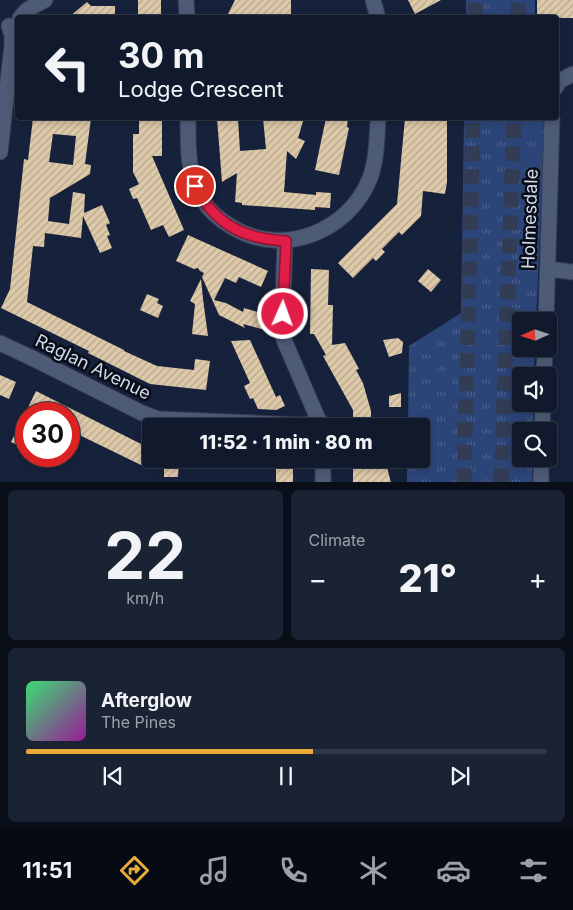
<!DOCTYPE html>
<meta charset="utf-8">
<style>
:root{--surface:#101a2c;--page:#192334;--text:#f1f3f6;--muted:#9ca1a9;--line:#303848;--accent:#e9ab38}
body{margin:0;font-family:Inter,sans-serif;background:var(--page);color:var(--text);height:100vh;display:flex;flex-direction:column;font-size:19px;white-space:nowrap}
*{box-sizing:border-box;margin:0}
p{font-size:16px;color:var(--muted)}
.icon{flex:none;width:28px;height:28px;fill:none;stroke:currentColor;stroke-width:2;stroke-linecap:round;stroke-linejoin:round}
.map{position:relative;height:482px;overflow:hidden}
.sheet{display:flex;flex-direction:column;gap:8px;padding:8px;background:#090e18;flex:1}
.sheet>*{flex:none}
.banner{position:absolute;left:15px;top:15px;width:544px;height:105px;border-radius:5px;box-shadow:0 2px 8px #0003,0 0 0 1px var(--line);background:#101a2c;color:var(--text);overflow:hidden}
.needle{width:32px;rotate:267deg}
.controls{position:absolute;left:512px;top:312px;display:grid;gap:10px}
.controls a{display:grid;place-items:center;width:45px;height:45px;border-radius:5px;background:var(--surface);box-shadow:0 2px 8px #0003,0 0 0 1px var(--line);font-size:25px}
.speed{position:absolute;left:15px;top:402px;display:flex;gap:10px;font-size:25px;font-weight:700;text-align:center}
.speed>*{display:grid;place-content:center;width:65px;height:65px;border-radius:50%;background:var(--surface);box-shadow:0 2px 8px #0003,0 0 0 1px var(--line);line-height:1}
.speed .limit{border:8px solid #d22;background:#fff;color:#111}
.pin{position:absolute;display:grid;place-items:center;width:42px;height:42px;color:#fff;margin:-21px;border:2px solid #fff;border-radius:50%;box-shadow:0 1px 5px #0007}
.me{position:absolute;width:55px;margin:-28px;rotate:2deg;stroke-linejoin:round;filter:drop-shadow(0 0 4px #0008)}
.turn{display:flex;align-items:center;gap:18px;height:105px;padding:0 20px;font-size:22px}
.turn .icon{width:65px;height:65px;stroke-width:2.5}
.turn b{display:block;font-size:35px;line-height:42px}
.big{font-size:38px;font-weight:800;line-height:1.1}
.sheet .tile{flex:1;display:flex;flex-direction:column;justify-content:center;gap:8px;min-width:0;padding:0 18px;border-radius:8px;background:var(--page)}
.sheet .dial{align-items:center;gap:0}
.dial b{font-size:65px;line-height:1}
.song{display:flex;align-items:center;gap:15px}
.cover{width:60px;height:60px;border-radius:8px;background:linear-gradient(135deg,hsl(140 70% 55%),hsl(300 70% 35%))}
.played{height:5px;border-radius:2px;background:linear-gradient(90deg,var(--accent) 55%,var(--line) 55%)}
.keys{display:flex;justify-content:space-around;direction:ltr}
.heat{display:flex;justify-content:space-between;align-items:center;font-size:28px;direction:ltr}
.sheet .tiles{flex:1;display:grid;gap:8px;grid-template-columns:1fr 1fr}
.tile:last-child{grid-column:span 2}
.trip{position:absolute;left:142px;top:418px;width:288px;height:50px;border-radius:5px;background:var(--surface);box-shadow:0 2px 8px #0003,0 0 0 1px var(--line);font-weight:800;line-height:50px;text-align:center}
.tab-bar{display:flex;height:80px;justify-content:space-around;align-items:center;background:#060a12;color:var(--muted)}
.tab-bar .icon{width:35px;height:35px}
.tab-bar .on{color:var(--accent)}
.tab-bar b{font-size:22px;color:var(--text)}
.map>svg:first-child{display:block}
.park{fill:url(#park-tufts)}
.building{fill:url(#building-hatch);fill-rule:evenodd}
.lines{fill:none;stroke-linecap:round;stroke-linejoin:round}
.highway-tunnel{stroke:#323d55;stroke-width:15;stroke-dasharray:15 8;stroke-linecap:butt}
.minor-casing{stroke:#343c51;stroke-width:17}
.minor{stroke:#4d5b77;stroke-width:15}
.route-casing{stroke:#92132f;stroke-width:12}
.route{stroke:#e11d48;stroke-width:9}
.labels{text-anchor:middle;stroke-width:5;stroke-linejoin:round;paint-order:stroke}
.street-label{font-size:18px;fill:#d0d8e9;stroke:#070c17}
</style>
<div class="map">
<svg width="573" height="483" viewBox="0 0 573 483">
<defs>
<pattern id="park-tufts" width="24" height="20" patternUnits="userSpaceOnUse" patternTransform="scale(1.25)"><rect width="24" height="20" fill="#2c4578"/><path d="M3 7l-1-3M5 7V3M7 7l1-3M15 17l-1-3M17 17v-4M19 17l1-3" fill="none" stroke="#4a5f8b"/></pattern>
<pattern id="building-hatch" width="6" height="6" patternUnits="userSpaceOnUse" patternTransform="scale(1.25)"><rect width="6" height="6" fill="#dec9a9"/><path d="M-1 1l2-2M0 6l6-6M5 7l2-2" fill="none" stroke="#b6a790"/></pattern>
</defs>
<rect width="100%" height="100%" fill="#16223b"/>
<path class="park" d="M466,0H535V17H466Z
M464,118H545L536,321H521V349H535L534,376H521V404H534L533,431H521V459H532V482L407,483V459H421V426H408L409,346L461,313Z"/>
<path class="building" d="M138,0H161V18H138Z
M235,0H291V18H226Z
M408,0H441L415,14Z
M537,0H573V18H537Z
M87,2L91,6H115V18H68Z
M33,118H91L85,164L91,165L90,174L50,198L48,221L69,224L73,192L85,194L84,213L102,205L110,223L106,225L110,235L107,236L112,248L100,253L83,216L81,238L45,233L44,247L33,246L27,302L124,350V351L157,366L194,370L195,359L210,361L206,390L150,384L88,353L89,351L1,308L10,289L24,159L28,160ZM53,134L76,136L73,165L49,162Z
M139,118H162V156H152L184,230L169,237L163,225L151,230L137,198L133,199L129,189L139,184L133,172V134H139Z
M217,118L238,119L240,151L266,149L263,118H304L298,138L305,141L296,159L287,151L284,192L316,195V192L331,193L330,208L315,207V210L242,205V203L235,202L237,173L222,182Z
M326,118H348L347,127L349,128L339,175L315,170Z
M405,118H447V182L445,194L423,191L421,216L402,235L399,232L382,249L385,252L376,261L373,258L353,278L338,263L397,204Z
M188,235L268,271L261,287L239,277L236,283L225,278L214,300L226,303L243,312L244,308L261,313L259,320L271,326L269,331L243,324L245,328L219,315L202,277L204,273L200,271L198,268L194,269L176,261Z
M311,269L329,270L328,305H333L332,345L345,343L359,369L356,370L363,383L371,411V426H353V410L323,356L326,355L314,334H310Z
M428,269L441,280L431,292L418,281Z
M201,279L203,299L208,336L192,334L195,304L190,301Z
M147,294L159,299L157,303L163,306L158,318L140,310Z
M398,338L403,342L402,353L389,357L383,340Z
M250,340L276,397L280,395L285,406L276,410L258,409L253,398L250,399L244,386L250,383L231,341Z
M0,375L16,382L9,399L0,395Z
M36,391L151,449V466L141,465L69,430V414H26V449L11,442Z
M401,393V407H389V396Z
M164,459H179L178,477H164Z
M276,459H293V483H276Z
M353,459H385L391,483H353Z"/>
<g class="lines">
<path class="highway-tunnel" d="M475,18L476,0
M518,18V0
M464,483L473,118
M501,483L514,118"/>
<g class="minor-casing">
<path id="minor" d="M186,0L187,18
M373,0L378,18
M20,18L27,10L45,0
M556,87L559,81L573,74
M188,118C188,146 187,174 202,199C209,211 220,220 232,227C282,258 349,232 370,178C377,159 377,137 378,118
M0,152L12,45V35L9,26
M285,241L282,329L284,340L321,426
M548,269L573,272
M546,321L552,118
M0,343L32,358L142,413L158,419L301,425L312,424L320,421
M544,376L545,349
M542,431L543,404
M323,483V459
M541,483V459"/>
</g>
<use href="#minor" class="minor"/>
</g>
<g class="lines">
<g class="route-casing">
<path id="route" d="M195,186C215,224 243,239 286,241L283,314"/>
</g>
<use href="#route" class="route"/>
</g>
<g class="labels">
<g class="street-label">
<text transform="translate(530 219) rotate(-88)" y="6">Holmesdale</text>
<text transform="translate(93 367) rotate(26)" y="6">Raglan Avenue</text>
</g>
</g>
</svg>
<div class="controls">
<a><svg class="needle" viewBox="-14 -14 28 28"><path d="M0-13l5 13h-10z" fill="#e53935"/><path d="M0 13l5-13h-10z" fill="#9ca1a9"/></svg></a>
<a><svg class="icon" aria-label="sound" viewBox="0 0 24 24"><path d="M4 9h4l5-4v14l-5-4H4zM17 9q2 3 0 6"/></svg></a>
<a><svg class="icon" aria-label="search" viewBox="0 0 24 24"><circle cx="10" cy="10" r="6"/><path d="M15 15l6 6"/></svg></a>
</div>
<div class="speed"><div class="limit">30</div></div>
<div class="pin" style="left:195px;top:186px;background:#d93025"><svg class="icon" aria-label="arrive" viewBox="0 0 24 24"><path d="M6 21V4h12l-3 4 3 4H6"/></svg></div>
<svg class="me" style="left:283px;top:314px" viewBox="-20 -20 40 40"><circle r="17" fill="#e11d48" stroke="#fff" stroke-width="3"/><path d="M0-11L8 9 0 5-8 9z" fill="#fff"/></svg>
<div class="trip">11:52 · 1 min · 80 m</div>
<div class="banner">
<div class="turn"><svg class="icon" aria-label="left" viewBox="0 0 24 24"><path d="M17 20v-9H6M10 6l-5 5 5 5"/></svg><div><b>30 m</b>Lodge Crescent</div></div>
</div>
</div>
<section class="sheet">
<div class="tiles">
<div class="tile dial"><b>22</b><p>km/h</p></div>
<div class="tile"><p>Climate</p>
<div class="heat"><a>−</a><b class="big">21°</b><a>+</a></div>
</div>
<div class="tile">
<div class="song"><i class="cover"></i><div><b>Afterglow</b><p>The Pines</p></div></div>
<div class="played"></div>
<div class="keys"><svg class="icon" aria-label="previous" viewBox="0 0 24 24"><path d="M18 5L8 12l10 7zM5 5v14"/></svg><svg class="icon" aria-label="pause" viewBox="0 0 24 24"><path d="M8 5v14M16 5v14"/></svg><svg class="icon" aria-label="next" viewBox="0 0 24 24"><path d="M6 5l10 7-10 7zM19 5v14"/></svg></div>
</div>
</div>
</section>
<nav class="tab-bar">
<b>11:51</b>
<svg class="icon on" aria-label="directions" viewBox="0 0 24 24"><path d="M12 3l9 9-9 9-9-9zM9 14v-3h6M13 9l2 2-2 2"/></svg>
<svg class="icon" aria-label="music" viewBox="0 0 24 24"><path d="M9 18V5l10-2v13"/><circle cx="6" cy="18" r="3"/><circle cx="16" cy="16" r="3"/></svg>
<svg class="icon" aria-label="phone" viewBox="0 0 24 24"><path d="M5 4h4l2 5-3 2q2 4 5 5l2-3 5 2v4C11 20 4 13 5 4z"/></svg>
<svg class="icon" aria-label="climate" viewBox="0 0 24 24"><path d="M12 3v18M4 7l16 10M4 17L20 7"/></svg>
<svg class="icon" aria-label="car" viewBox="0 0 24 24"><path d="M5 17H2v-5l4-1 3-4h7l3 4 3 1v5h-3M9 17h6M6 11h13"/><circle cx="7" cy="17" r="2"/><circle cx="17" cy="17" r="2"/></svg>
<svg class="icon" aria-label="filters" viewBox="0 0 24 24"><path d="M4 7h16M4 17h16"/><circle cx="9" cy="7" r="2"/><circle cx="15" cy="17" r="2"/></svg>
</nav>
